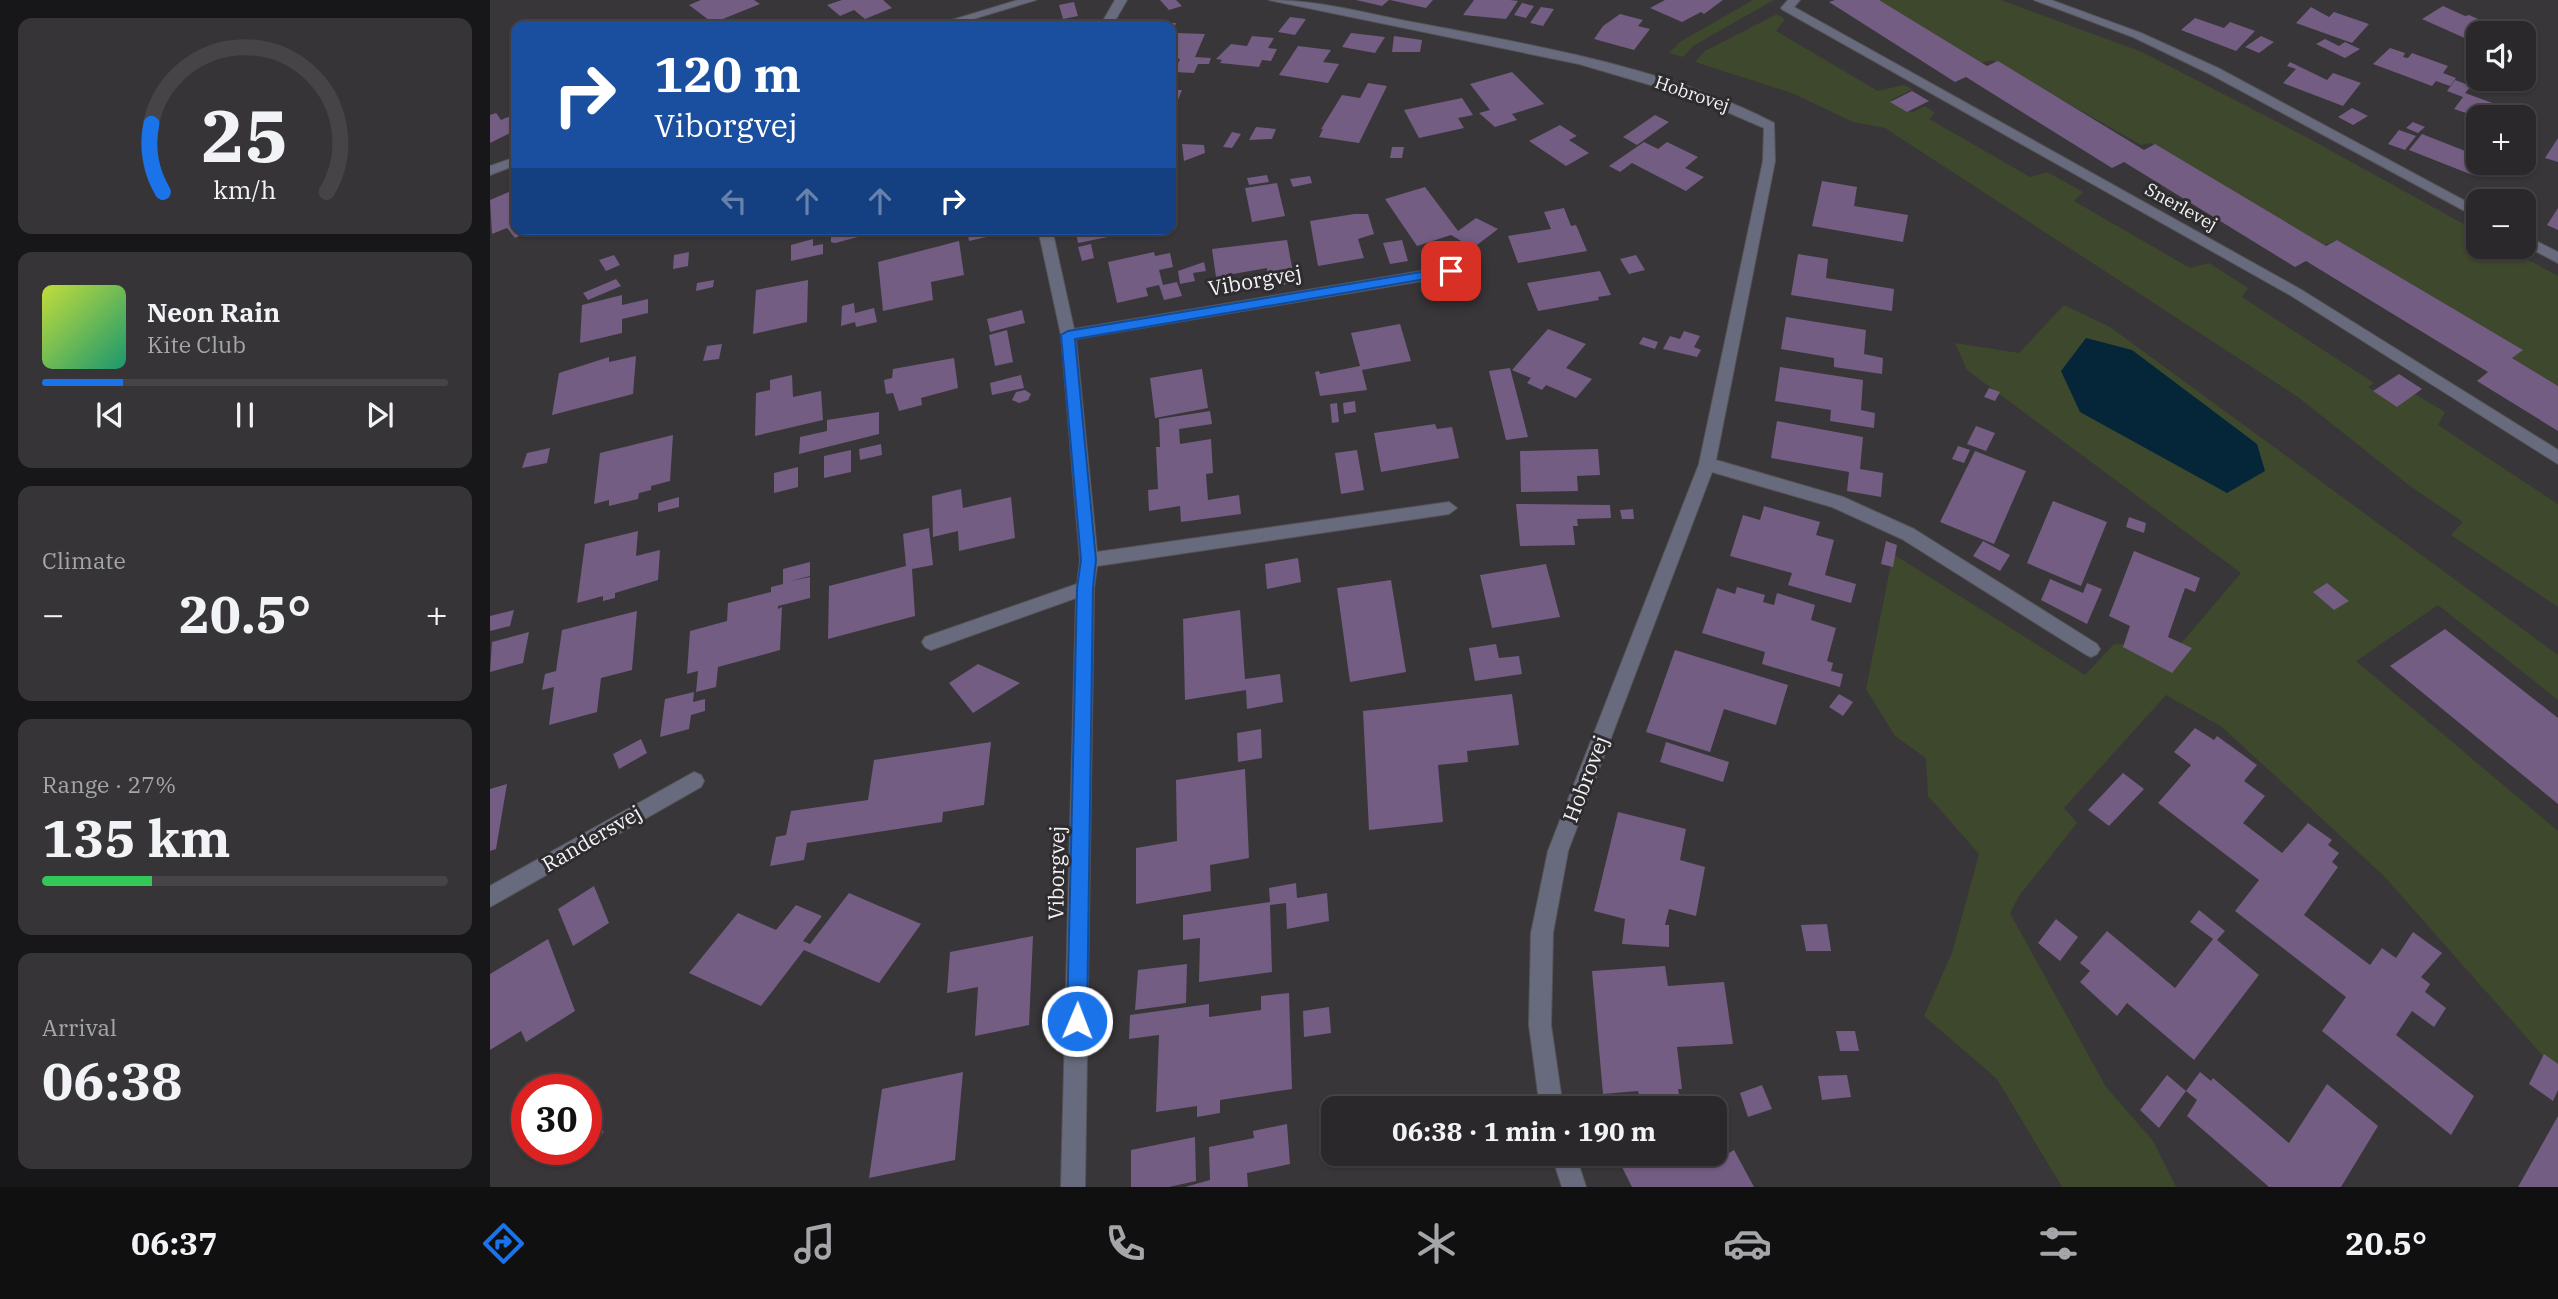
<!DOCTYPE html>
<meta charset="utf-8">
<style>
:root{--surface:#2a282b;--page:#363437;--text:#f1f3f6;--muted:#a5a6a9;--line:#464447;--accent:#1a73e8}
body{margin:0;font-family:"IBM Plex Serif",serif;background:var(--page);color:var(--text);height:100vh;display:flex;flex-direction:column;font-size:26px;white-space:nowrap}
*{box-sizing:border-box;margin:0}
p{font-size:23px;color:var(--muted)}
.icon{flex:none;width:38px;height:38px;fill:none;stroke:currentColor;stroke-width:2;stroke-linecap:round;stroke-linejoin:round}
.map{position:relative;flex:1;overflow:hidden}
.side{display:flex;flex-direction:column;gap:18px;padding:18px;background:#171618;width:490px}
.side>*{flex:none}
.top-card{position:absolute;left:21px;top:21px;width:665px;height:214px;border-radius:14px;box-shadow:0 2px 5px #0004,0 0 0 2px var(--line);background:#1a4fa0;color:#fff;overflow:hidden}
.controls{position:absolute;left:1976px;top:21px;display:grid;gap:14px}
.controls a{display:grid;place-items:center;width:70px;height:70px;border-radius:14px;background:var(--surface);box-shadow:0 2px 5px #0004,0 0 0 2px var(--line);font-size:35px}
.speed{position:absolute;left:21px;top:1074px;display:flex;gap:14px;font-size:35px;font-weight:700;text-align:center}
.speed>*{display:grid;place-content:center;width:91px;height:91px;border-radius:50%;background:var(--surface);box-shadow:0 2px 5px #0004,0 0 0 2px var(--line);line-height:1}
.speed .limit{border:10px solid #d22;background:#fff;color:#111}
.pin{position:absolute;display:grid;place-items:center;width:60px;height:60px;color:#fff;margin:-30px;border-radius:14px;box-shadow:0 4px 10px #0006}
.me{position:absolute;width:77px;margin:-38px;rotate:1deg;stroke-linejoin:round;filter:drop-shadow(0 0 5px #0008)}
.turn{display:flex;align-items:center;gap:24px;height:147px;padding:0 28px;font-size:32px}
.turn .icon{width:91px;height:91px;stroke-width:2.5}
.turn b{display:block;font-size:49px;line-height:60px}
.lanes{display:flex;align-items:center;height:66px;padding:0 28px;background:#0003;justify-content:center;gap:35px;direction:ltr}
.lanes .off{opacity:.35}
.big{font-size:52px;font-weight:700;line-height:1.1}
.side .tile{flex:1;display:flex;flex-direction:column;justify-content:center;gap:10px;min-width:0;padding:0 24px;border-radius:14px;background:var(--page)}
.side .dial{align-items:center;gap:0}
.dial svg{height:182px;overflow:visible;fill:none;stroke:var(--line);stroke-width:7;stroke-linecap:round;text-anchor:middle}
.dial text{fill:var(--text);stroke:none}
.song{display:flex;align-items:center;gap:21px}
.cover{width:84px;height:84px;border-radius:10px;background:linear-gradient(135deg,hsl(70 70% 55%),hsl(160 70% 35%))}
.played{height:7px;border-radius:4px;background:linear-gradient(90deg,var(--accent) 20%,var(--line) 20%)}
.keys{display:flex;justify-content:space-around;direction:ltr}
.heat{display:flex;justify-content:space-between;align-items:center;font-size:38px;direction:ltr}
.charge{height:10px;border-radius:5px;background:linear-gradient(90deg,#34c759 27%,var(--line) 0)}
.trip{position:absolute;left:831px;top:1096px;width:406px;height:70px;border-radius:14px;background:var(--surface);box-shadow:0 2px 5px #0004,0 0 0 2px var(--line);font-weight:700;line-height:70px;text-align:center}
.tab-bar{display:flex;height:112px;justify-content:space-around;align-items:center;background:#111011;color:var(--muted)}
.tab-bar .icon{width:49px;height:49px}
.tab-bar .current{color:var(--accent)}
.tab-bar b{font-size:32px;color:var(--text)}
main{display:flex;flex:1;min-height:0}
.map>svg:first-child{display:block}
.green{fill:#3e482c}
.water{fill:#042638}
.building{fill:#735d82}
.lines{fill:none;stroke-linecap:round;stroke-linejoin:round}
.street-casing{stroke:#565457;stroke-width:2}
.street{fill:#676b7d;fill-rule:evenodd}
.route{fill:#1a73e8;stroke:#114b97;stroke-width:2}
.labels{text-anchor:middle;stroke-width:6;stroke-linejoin:round;paint-order:stroke}
.far-street-label{font-size:18px;fill:#f3f2f4;stroke:#2e2c2f}
.street-label{font-size:21px;fill:#f3f2f4;stroke:#2e2c2f}
</style>
<main>
<section class="side">
<div class="tile dial"><svg viewBox="0 0 100 80">
<path d="M14 69A42 42 0 1 1 86 69"/>
<path d="M14 69A42 42 0 0 1 9 39" stroke="#1a73e8"/>
<text x="50" y="56" font-size="32" font-weight="700">25</text>
<text x="50" y="72" font-size="11">km/h</text>
</svg></div>
<div class="tile">
<div class="song"><i class="cover"></i><div><b>Neon Rain</b><p>Kite Club</p></div></div>
<div class="played"></div>
<div class="keys"><svg class="icon" aria-label="previous" viewBox="0 0 24 24"><path d="M18 5L8 12l10 7zM5 5v14"/></svg><svg class="icon" aria-label="pause" viewBox="0 0 24 24"><path d="M8 5v14M16 5v14"/></svg><svg class="icon" aria-label="next" viewBox="0 0 24 24"><path d="M6 5l10 7-10 7zM19 5v14"/></svg></div>
</div>
<div class="tile"><p>Climate</p>
<div class="heat"><a>−</a><b class="big">20.5°</b><a>+</a></div>
</div>
<div class="tile"><p>Range · 27%</p><b class="big">135 km</b><div class="charge"></div></div>
<div class="tile"><p>Arrival</p><b class="big">06:38</b></div>
</section>
<div class="map">
<svg width="2068" height="1187" viewBox="0 0 2068 1187">
<rect width="100%" height="100%" fill="#383639"/>
<path class="green" d="M1263,0H1284L1203,46L1193,57L1179,53L1190,42Z
M1387,0H1511L1652,52L1820,139L1988,232V247H2015L2068,276V386L2021,357L2030,349L1847,240L1834,245L1660,143L1651,145L1502,60L1491,63Z
M1287,14L1295,19L1286,31L1388,91L1413,85L1423,89L1401,100L1422,113L1435,106L1445,113L1439,119L1540,177L1557,172L1593,192L1584,201L1700,268L1719,263L1758,288L1752,297L1884,383L1878,387L1905,405L1923,393L1955,412L1948,425L2068,504V607L1961,535L1973,522L1920,486L1808,397L1395,128L1363,122L1302,93L1205,62L1215,51Z
M1574,305L1620,327L2068,655V700L1948,605L1866,661L2068,831V1073L1894,876L1732,727L1676,695L1574,808L1587,823L1529,896L1520,913L1616,1087L1663,1141L1686,1187H1572L1507,1079L1434,1016L1462,953L1489,854L1438,796L1436,758L1405,736L1376,689L1403,554L1595,675L1624,644L1688,647L1751,573L1477,370L1465,343L1529,353Z"/>
<path class="water" d="M1596,338L1642,350L1767,444L1775,471L1737,493L1590,412L1571,371Z"/>
<path class="building" d="M211,0H264L270,4L223,23L199,5Z
M352,0H393L402,8L375,19L364,10L350,16L337,5Z
M670,0H686L692,6L679,10Z
M866,0H899L892,6Z
M900,0H943L936,8Z
M984,0H1020L1028,1L1016,19L973,15Z
M1175,0H1233L1214,14L1211,12L1192,22L1160,8Z
M1345,0H1389L1497,66L1508,61L1654,150L1665,144L1836,246L1847,240L2033,350L2022,358L2068,386V431L1987,381L1998,372L1816,261L1805,267L1634,162L1622,168L1476,77L1465,82L1339,2Z
M584,2L588,16L573,19L569,5Z
M1032,3L1044,6L1036,18L1024,15Z
M1953,6L1975,16L1979,15L2015,31L1988,33V44L1932,19Z
M1051,7L1064,9L1053,26L1040,23Z
M1821,7L1839,17L1844,12L1879,24L1862,43L1806,23Z
M1130,14L1153,20L1148,26L1160,29L1144,50L1104,39L1113,26Z
M800,17L816,19L805,35L788,32Z
M1705,18L1734,28L1740,22L1765,31L1746,51L1691,30Z
M664,22L686,23L683,31L687,33L715,34L705,57L721,58L719,64H708L704,73L684,72L690,59L684,58L681,65V26H662Z
M861,33L895,37L885,53L852,47Z
M762,36L784,38L778,48L787,49L781,61L772,60L769,67L730,63L732,60L726,59L741,44L757,46Z
M904,36L932,40L930,52H902Z
M1771,36L1784,42L1769,53L1755,47Z
M1835,39L1849,46L1855,42L1870,49L1855,58L1826,44Z
M808,46L841,50L833,62L849,64L838,83L789,75Z
M1900,48L1915,53L1913,57L1918,58L1922,53L1958,66L1953,73L1966,78L1960,86L1946,81L1942,86L1883,64Z
M1800,62L1837,80L1843,73L1871,83L1853,106L1793,83L1806,69L1797,66Z
M1022,72L1054,104L1022,114L1027,120L1005,127L989,113L1000,110L980,84Z
M1965,80L1981,86L1975,93L2041,117L2034,126V117H1988L1964,109L1973,97L1957,91Z
M878,83L897,86L869,143L829,137L833,129H831L852,95L870,98Z
M681,90H692L681,117Z
M1422,91L1439,101L1417,112L1400,102Z
M972,98L983,115L968,118L974,128L929,138L914,110Z
M1862,108L1878,116L1863,125L1848,117Z
M6,113L11,120L25,114L26,130L0,143V115Z
M1165,115L1179,122L1147,145L1133,137Z
M1923,122L1935,127L1928,133L1916,128Z
M1070,125L1087,136L1079,140L1099,153L1076,166L1039,141Z
M766,127L786,129L782,139L759,140Z
M1909,130L1926,136L1915,150L1898,144Z
M742,132L751,134L742,148L733,147Z
M1932,134L1988,156V163H1994L1985,176L1919,150Z
M2068,138V162L2055,158Z
M1154,142L1168,149L1177,142L1208,157L1195,168L1214,177L1196,191L1142,163L1130,172L1119,166Z
M692,144L714,145L715,153L694,161Z
M902,147H914L912,158H900Z
M777,175L779,182L759,185L757,178Z
M820,176L822,183L803,187L800,179Z
M1332,181L1367,187L1364,206L1418,215L1413,242L1322,226Z
M787,183L795,216L762,222L755,188Z
M935,187L968,231L986,218L1008,229L983,248L961,235L927,246L895,199Z
M26,189V229H44L25,238L17,228L2,234L0,200Z
M1074,208L1081,226L1086,225L1097,251L1028,263L1018,236L1061,229L1054,212Z
M2068,208V230L2057,225Z
M864,214H878L884,234L868,239L874,258L828,266L820,221Z
M341,229H390L391,231L345,243L341,242Z
M477,229H518L519,232L479,241Z
M595,229H616L618,237L588,243L586,233Z
M323,239V246L333,244V254L301,261V245Z
M797,240L805,283L779,287L777,268L726,277L722,249Z
M912,240L918,261L900,264L893,243Z
M469,241L474,275L441,282L443,300L393,311L388,262Z
M601,244L604,258L592,261L588,247Z
M199,252L198,266L183,269L184,255Z
M664,252L665,256L680,253L683,267L669,270L673,285L687,282L692,296L674,300L669,285L656,288L658,296L627,303L618,262Z
M1308,254L1338,259L1336,278L1404,289L1402,311L1301,295Z
M124,255L130,265L116,271L109,260Z
M1146,255L1155,270L1139,274L1130,259Z
M714,262L716,271L703,273L705,281L690,284L688,271Z
M1110,271L1121,295L1108,297L1109,300L1048,311L1037,283Z
M126,279L131,286L98,300L93,293Z
M224,280L223,287L206,291L207,283Z
M318,280L317,322L263,334L266,290Z
M132,295V305L158,299V313L132,319V333L90,343L92,305Z
M364,303L365,313L384,308L387,322L366,327L365,322L351,326L352,306Z
M532,310L535,323L500,332L497,319Z
M1296,317L1376,330L1374,354L1393,358L1392,374L1344,367V358L1291,349Z
M910,324L921,361L872,370L877,390L830,396L825,372L829,371L830,374L870,366L861,333Z
M1058,329L1096,344L1076,368L1102,379L1086,398L1056,385L1052,390L1037,383L1041,378L1022,370Z
M517,330L523,362L505,366L499,335Z
M1194,331L1210,336L1204,347L1211,350L1207,357L1173,349L1180,336L1190,339Z
M1153,337L1168,342L1165,349L1149,344Z
M232,344L229,359L213,361L217,346Z
M146,356L143,394L62,415L69,373L119,357V362Z
M464,358L468,388L431,398L432,405L409,411L403,393L396,394L394,380L402,378L403,369Z
M1290,367L1373,380L1371,410L1385,413L1384,428L1340,421L1341,410L1285,401Z
M1020,368L1038,437L1016,440L999,371Z
M712,369L718,408L665,418L660,378Z
M1909,374L1932,389L1907,407L1883,391Z
M302,375L303,397L331,391L333,420L265,436L266,393L280,390V380Z
M531,375L534,388L502,395L500,383Z
M1499,388L1510,392L1505,401L1494,397Z
M535,390L541,394L538,400L529,403L522,400L526,392Z
M865,401L866,412L854,414L853,403Z
M847,403L849,422L842,423L840,404Z
M720,411L722,424L689,429L690,444L721,439L723,473L716,474L718,500L749,495L751,514L691,522L690,506L659,511L658,490L668,489L666,447H670L669,419Z
M389,412V434L309,454L310,437L337,431V420Z
M1287,421L1373,437L1370,469L1393,473L1391,497L1357,491L1359,472L1281,458Z
M945,424L947,429L962,427L969,458L891,472L884,433Z
M1486,426L1505,433L1496,451L1477,444Z
M183,435L180,481L161,486V490L149,493L148,499L119,506V500L104,504L110,453Z
M391,444L392,455L370,460L369,449Z
M1468,446L1480,450L1474,463L1462,459Z
M60,448L57,463L32,468L37,453Z
M1108,449L1110,475L1087,476L1088,491L1031,492L1030,451Z
M361,450V472L334,478V456Z
M867,450L874,490L851,494L845,453Z
M1485,451L1536,471L1504,544L1450,522Z
M308,467V487L284,493V473Z
M471,489L473,508L521,497L525,538L469,551L468,531L443,537L442,496Z
M189,497V507L168,512V503Z
M1563,501L1617,522L1591,586L1537,563Z
M1026,504L1120,505L1121,518L1087,519L1088,526H1083L1085,545L1030,546Z
M1274,506L1330,522L1326,535L1344,540L1335,575L1366,584L1361,603L1298,585L1302,573L1240,556L1253,515L1270,520Z
M1143,509L1144,519H1132L1130,510Z
M1639,517L1656,523L1654,533L1636,527Z
M439,528L443,565L422,569L425,616L338,639L339,586L416,566L413,534Z
M148,531L146,556L170,550L168,580L125,593V598L113,601V596L87,603L95,544Z
M1396,541L1407,545L1403,567L1391,564Z
M1493,541L1520,555L1510,571L1483,556Z
M1644,551L1710,578L1705,592L1695,588L1678,637L1702,648L1682,673L1633,647L1640,626L1619,616Z
M808,558L811,582L777,589L775,564Z
M320,562V576L300,581L320,577V598L288,606V609L292,607L290,650L228,667L226,687L206,692L208,671L197,674L200,631L237,621L238,603L281,592V587L293,584V569Z
M1056,564L1070,617L1002,628L990,575Z
M1560,579L1593,593L1597,583L1612,589L1597,624L1551,600Z
M901,580L916,672L860,682L847,588Z
M1837,583L1859,601L1844,610L1823,592Z
M1247,587L1275,595L1273,602L1284,605L1287,593L1325,605L1321,620L1346,628L1337,661L1343,663L1341,671L1353,674L1350,687L1272,664L1275,652L1212,633L1227,588L1245,594Z
M24,610L20,626L0,631V616Z
M750,610L755,679L790,674L793,702L757,709L756,690L695,700L693,619Z
M147,611L142,670L111,678L107,712L59,725L64,687L52,690L55,674L66,671L72,630Z
M1955,629L2068,718V804L1900,666Z
M39,632L33,663L0,672L2,642Z
M1006,644L1009,658L1029,656L1032,674L985,681L979,648Z
M1185,650L1298,685L1286,725L1234,709L1220,752L1156,732Z
M488,664L530,683L483,713L459,683Z
M204,692L203,702L215,699V711L201,715L199,729L170,737L175,699Z
M1022,694L1029,745L977,751L978,762L948,765L953,822L879,830L873,711Z
M1349,694L1363,702L1353,716L1339,707Z
M1705,728L1724,740L1727,736L1767,765L1754,781L1775,796L1753,823L1792,853L1818,823L1842,840L1838,845L1849,853L1842,862L1848,867L1814,915L1880,965L1892,948L1906,958L1923,932L1952,953L1931,977L1940,984L1935,992L1956,1008L1944,1027L1922,1011L1906,1035L1984,1096L1961,1135L1832,1031L1856,997L1745,911L1769,880L1668,803L1701,765L1684,752Z
M771,729L772,758L748,762L747,733Z
M151,739L157,753L129,769L123,754Z
M501,742L494,805L453,812L452,822L317,843L314,860L280,866L286,837L296,835L301,811L378,800L384,760Z
M1176,742L1239,762L1233,782L1170,762Z
M755,769L759,858L720,865L721,891L646,904V848L687,841L686,780Z
M1633,773L1654,789L1619,826L1598,810Z
M17,784L6,849L0,851V789Z
M1128,812L1196,829L1190,860L1215,867L1206,916L1179,909L1175,925H1179V947L1132,944L1135,919L1104,911Z
M806,883L807,898L837,893L839,921L797,929L796,903L780,905L782,972L709,982L710,938L693,940V915L780,902L779,888Z
M104,886L119,923L83,946L68,909Z
M359,893L431,924L389,983L314,950L271,1006L199,973L248,913L286,930L306,905L332,916L313,941L320,944Z
M1709,910L1735,931L1727,940L1769,975L1704,1060L1637,1003L1627,1016L1590,982L1600,971L1590,963L1617,931L1685,988L1723,939L1700,922Z
M1566,919L1588,937L1570,961L1548,943Z
M1337,924L1341,951H1316L1311,925Z
M543,936L539,1025L485,1036L488,987L457,993L460,952Z
M58,939L85,1011L36,1042L31,1031L0,1050V974Z
M697,964L696,1003L645,1010L648,970Z
M1175,966L1178,986L1234,982L1243,1044L1187,1047L1192,1089H1188L1192,1108H1153L1148,1091L1113,1094L1102,971Z
M799,993L802,1089L730,1100V1113L707,1117V1106L666,1112L669,1035L639,1039L640,1015L719,1004V1017L771,1010V996Z
M839,1007L841,1033L814,1037L813,1011Z
M1346,1031H1365L1369,1051H1350Z
M2054,1054L2068,1064V1090L2063,1101L2039,1084Z
M473,1072L465,1160L379,1178L392,1089Z
M1710,1072L1721,1081L1723,1078L1799,1143L1837,1084L1888,1126L1851,1187H1779L1697,1116L1707,1100L1696,1091Z
M1357,1075L1361,1097L1332,1100L1328,1076Z
M1677,1075L1696,1091L1669,1128L1650,1110Z
M1272,1085L1282,1109L1258,1117L1250,1093Z
M2068,1116V1187H2028Z
M797,1124L800,1164L757,1173L758,1187H695L720,1180L719,1147L764,1138L763,1131Z
M96,1127L114,1131L103,1149L96,1148Z
M705,1137L706,1181L679,1187H641V1150Z
M1244,1150L1264,1187H1142L1131,1165L1151,1153H1217L1222,1163Z
M887,1153H913V1157L888,1162Z"/>
<g class="lines">
<g class="street-casing">
<path id="street" d="M528,0H546L460,26H442Z
M625,0H637L622,26H610Z
M779,0C828,0 878,14 927,23C1042,45 1180,68 1284,123L1285,161L1226,460L1353,497L1424,529L1607,644L1610,649L1607,654L1601,657L1595,654L1412,539L1342,507L1222,472L1078,851L1063,933L1061,1025L1073,1108H1050L1039,1025L1041,933L1058,851L1209,464L1273,161L1274,128L1205,98L1089,64Z
M1298,0H1310L1304,7L1810,289L2068,450V464L1800,295L1293,10L1291,8Z
M1544,0H1561L1651,33L1728,68L1988,208V218L1720,74L1643,37Z
M26,157V165L0,175V166Z
M548,229H562L584,329L961,266L968,271L961,276L586,339L607,552L959,502L967,508L959,514L607,566L604,588L595,1187H571L586,598L441,650L435,647L432,642L435,637L587,584L590,560L571,335Z
M2034,235L2068,252V263L2034,245Z
M204,772L211,775L214,781L211,787L0,907V886Z
M1061,1153H1085L1096,1187H1072Z"/>
</g>
<use href="#street" class="street"/>
</g>
<path class="route" d="M961,267L965,268V274L585,339L606,560L603,588L597,1021L594,1028L587,1031L580,1028L577,1021L587,588L591,560L571,335L578,331Z"/>
<g class="labels">
<g class="far-street-label">
<text transform="translate(1202 94) rotate(19)" y="6">Hobrovej</text>
<text transform="translate(1691 207) rotate(29)" y="6">Snerlevej</text>
</g>
<g class="street-label">
<text transform="translate(765 281) rotate(-10)" y="7">Viborgvej</text>
<text transform="translate(1096 779) rotate(-69)" y="7">Hobrovej</text>
<text transform="translate(102 839) rotate(-30)" y="7">Randersvej</text>
<text transform="translate(567 873) rotate(-89)" y="7">Viborgvej</text>
</g>
</g>
</svg>
<div class="controls">
<a><svg class="icon" aria-label="sound" viewBox="0 0 24 24"><path d="M4 9h4l5-4v14l-5-4H4zM17 9q2 3 0 6"/></svg></a>
<a>+</a>
<a>−</a>
</div>
<div class="speed"><div class="limit">30</div></div>
<div class="pin" style="left:961px;top:271px;background:#d93025"><svg class="icon" aria-label="arrive" viewBox="0 0 24 24"><path d="M6 21V4h12l-3 4 3 4H6"/></svg></div>
<svg class="me" style="left:587px;top:1021px" viewBox="-20 -20 40 40"><circle r="17" fill="#1a73e8" stroke="#fff" stroke-width="3"/><path d="M0-11L8 9 0 5-8 9z" fill="#fff"/></svg>
<div class="trip">06:38 · 1 min · 190 m</div>
<div class="top-card">
<div class="turn"><svg class="icon" aria-label="right" viewBox="0 0 24 24"><path d="M7 20v-9h11M14 6l5 5-5 5"/></svg><div><b>120 m</b>Viborgvej</div></div>
<div class="lanes"><svg class="icon off" aria-label="left" viewBox="0 0 24 24"><path d="M17 20v-9H6M10 6l-5 5 5 5"/></svg><svg class="icon off" aria-label="ahead" viewBox="0 0 24 24"><path d="M12 20V5M6 11l6-6 6 6"/></svg><svg class="icon off" aria-label="ahead" viewBox="0 0 24 24"><path d="M12 20V5M6 11l6-6 6 6"/></svg><svg class="icon" aria-label="right" viewBox="0 0 24 24"><path d="M7 20v-9h11M14 6l5 5-5 5"/></svg></div>
</div>
</div>
</main>
<nav class="tab-bar">
<b>06:37</b>
<svg class="icon current" aria-label="directions" viewBox="0 0 24 24"><path d="M12 3l9 9-9 9-9-9zM9 14v-3h6M13 9l2 2-2 2"/></svg>
<svg class="icon" aria-label="music" viewBox="0 0 24 24"><path d="M9 18V5l10-2v13"/><circle cx="6" cy="18" r="3"/><circle cx="16" cy="16" r="3"/></svg>
<svg class="icon" aria-label="phone" viewBox="0 0 24 24"><path d="M5 4h4l2 5-3 2q2 4 5 5l2-3 5 2v4C11 20 4 13 5 4z"/></svg>
<svg class="icon" aria-label="climate" viewBox="0 0 24 24"><path d="M12 3v18M4 7l16 10M4 17L20 7"/></svg>
<svg class="icon" aria-label="car" viewBox="0 0 24 24"><path d="M5 17H2v-5l4-1 3-4h7l3 4 3 1v5h-3M9 17h6M6 11h13"/><circle cx="7" cy="17" r="2"/><circle cx="17" cy="17" r="2"/></svg>
<svg class="icon" aria-label="filters" viewBox="0 0 24 24"><path d="M4 7h16M4 17h16"/><circle cx="9" cy="7" r="2"/><circle cx="15" cy="17" r="2"/></svg>
<b>20.5°</b>
</nav>
